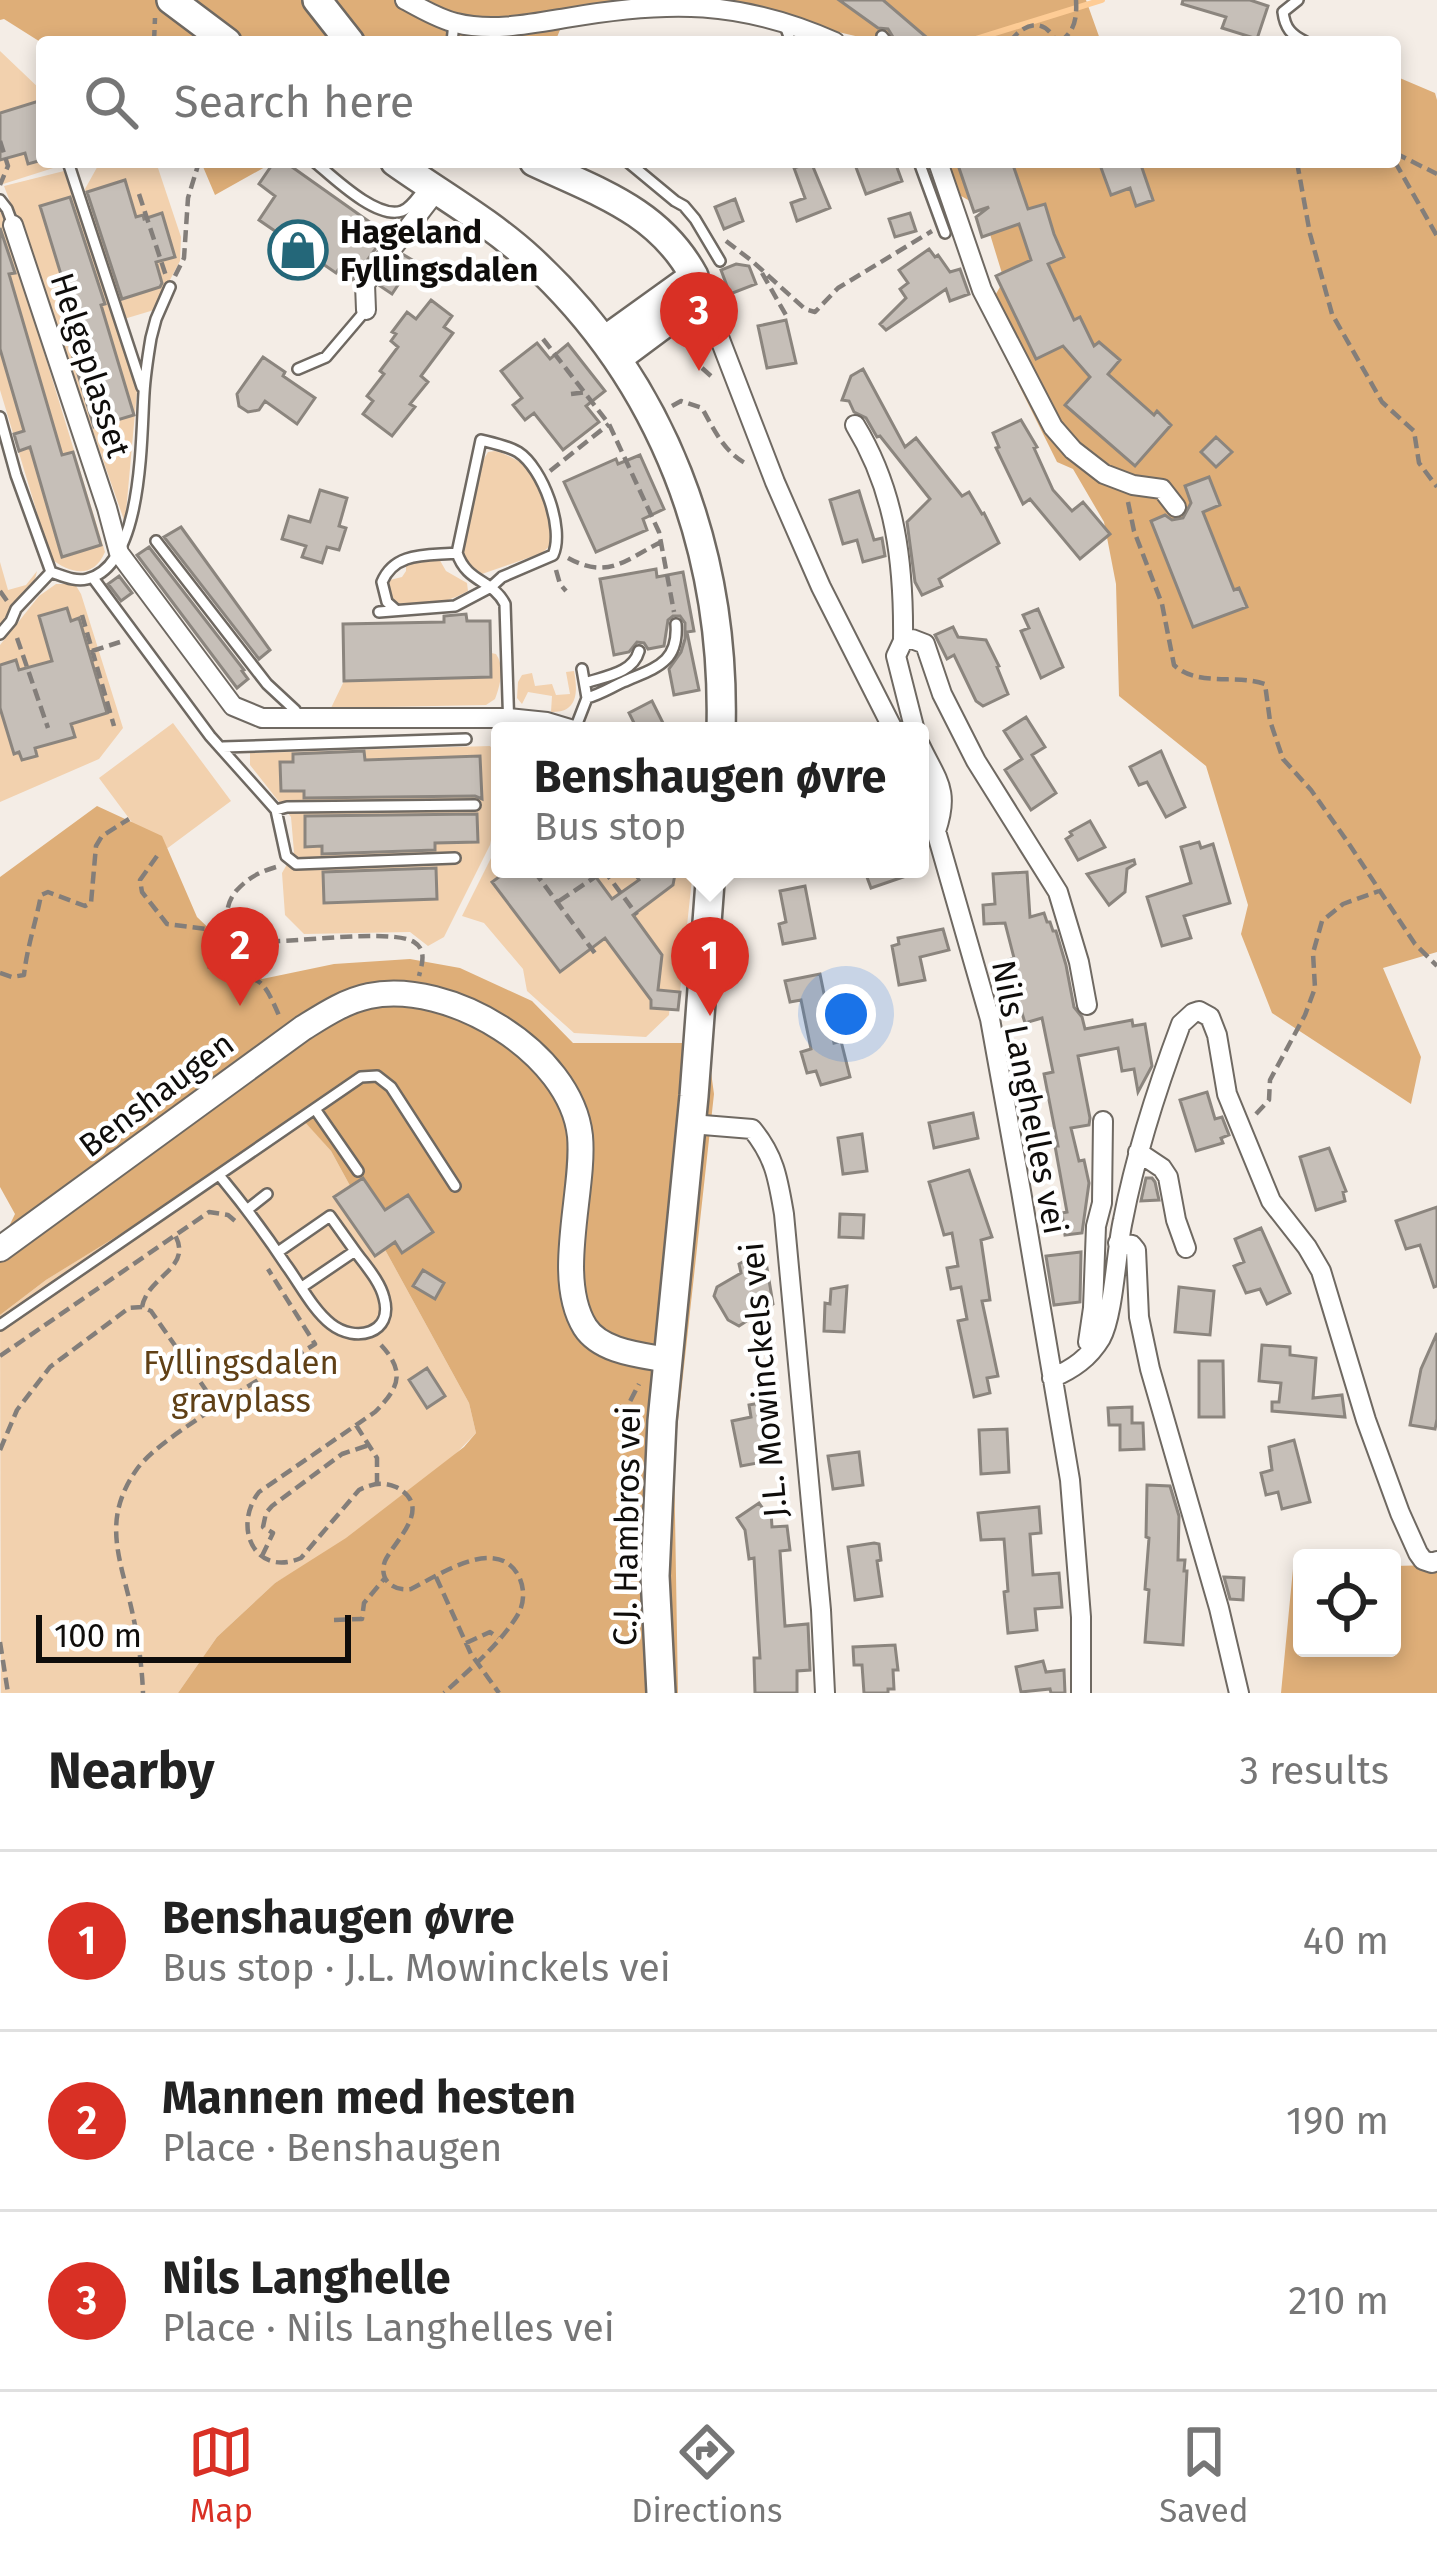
<!DOCTYPE html>
<meta charset="utf-8">
<style>
:root{--surface:#fff;--page:#f6f6f6;--text:#222;--muted:#767676;--line:#e0e0e0;--accent:#d93025}
body{margin:0;font-family:"Fira Sans",sans-serif;background:var(--page);color:var(--text)}
.controls{position:absolute;right:36px;bottom:36px;display:grid;overflow:hidden;border-radius:12px;box-shadow:0 6px 18px #0003}
.controls button{width:108px;height:108px;display:grid;place-items:center;padding:0;border:0;border-bottom:3px solid var(--line);background:var(--surface);color:var(--text);font:60px sans-serif}
.scale{position:absolute;left:36px;bottom:30px;width:315px;box-sizing:border-box;padding-left:12px;border:6px solid #0f0d0b;border-top:0;font-size:33px;line-height:42px;white-space:nowrap;color:#0f0d0b;-webkit-text-stroke:9px #fff;paint-order:stroke}
.you{position:absolute;left:846px;top:1014px;width:42px;height:42px;margin:-30px;border:9px solid #fff;border-radius:50%;background:#1a73e8;box-shadow:0 0 0 18px #1a73e833}
.badge{display:grid;place-items:center;width:78px;height:78px;border-radius:50%;background:var(--accent);color:#fff;font-size:39px;font-weight:700}
.pin{position:absolute;translate:-50% -99px;filter:drop-shadow(0 3px 6px #0008)}
.pin::after{content:'';position:absolute;top:63px;width:42px;height:36px;background:inherit;clip-path:polygon(0 0,100% 0,50% 100%)}
.popup{position:absolute;left:491px;top:722px;width:438px;height:156px;box-sizing:border-box;display:grid;place-content:center;border-radius:12px;background:var(--surface);filter:drop-shadow(0 3px 9px #0005);font-size:39px;white-space:nowrap;color:var(--muted)}
.popup b{font-size:45px;color:var(--text)}
.popup::after{content:'';position:absolute;left:50%;top:100%;margin-left:-24px;border:24px solid transparent;border-top-color:var(--surface)}
.list{margin:0;padding:0;list-style:none}
h2{display:flex;justify-content:space-between;align-items:center;height:156px;margin:0;padding:0 48px;font-size:51px}
h2 small{font-size:39px;font-weight:400;color:var(--muted)}
.list li{display:grid;grid-template-columns:78px 1fr auto;gap:36px;align-items:center;box-sizing:border-box;height:180px;padding:0 48px;border-top:3px solid var(--line)}
.list b{display:block;font-size:45px;white-space:nowrap}
.list p{margin:0;font-size:39px;white-space:nowrap;color:var(--muted)}
.list em{font-size:39px;font-style:normal;color:var(--muted)}
.icon{flex:none;width:66px;height:66px;fill:none;stroke:currentColor;stroke-width:2;stroke-linecap:round;stroke-linejoin:round}
.map{position:relative;flex:none;width:1437px;height:1693px;overflow:hidden}
.search{position:absolute;background:var(--surface);box-shadow:0 6px 18px #0003;left:36px;right:36px;top:36px;height:132px;display:flex;align-items:center;gap:30px;box-sizing:border-box;padding:0 42px;border-radius:12px;color:var(--muted);font-size:45px}
.sheet{height:696px;background:var(--surface)}
nav{display:flex;justify-content:space-around;align-items:center;box-sizing:border-box;height:168px;border-top:3px solid var(--line);background:var(--surface);font-size:33px;color:var(--muted)}
nav a{display:grid;justify-items:center;gap:6px}
nav .on{color:var(--accent)}
.map>svg:first-child{display:block}
.green{fill:#f2d1ae}
.forest{fill:#deae78}
.lines{fill:none;stroke-linecap:round;stroke-linejoin:round}
.stream{stroke:#fecc95;stroke-width:6}
.building{fill:#c6bfb8;stroke:#8b857e;stroke-width:3}
.service-casing{stroke:#6f6962;stroke-width:14}
.minor-casing{stroke:#6f6962;stroke-width:22}
.tertiary-casing{stroke:#6f6962;stroke-width:28}
.secondary-casing{stroke:#6f6962;stroke-width:32}
.path{stroke:#837e7a;stroke-width:4.5;stroke-dasharray:12 6;stroke-linecap:butt}
.service{stroke:#fff;stroke-width:9}
.minor{stroke:#fff;stroke-width:18}
.tertiary{stroke:#fff;stroke-width:24}
.secondary{stroke:#fff;stroke-width:27}
.labels{text-anchor:middle;stroke-width:9;stroke-linejoin:round;paint-order:stroke}
.poi-label{font-size:33px;font-weight:bold;fill:#0f0d0b;stroke:#fff;text-anchor:start}
.street-label{font-size:33px;fill:#0f0d0b;stroke:#fff}
.park-label{font-size:33px;fill:#604016;stroke:#fff}
</style>
<div class="map">
<svg width="1437" height="1693" viewBox="0 0 1437 1693">
<rect width="100%" height="100%" fill="#f4ede6"/>
<path class="green" d="M0,51L42,91V162H72L0,185Z
M100,162H156L181,237L180,261L154,310L124,319L85,189Z
M64,171L137,391L125,523L43,288L4,186Z
M0,208L105,552C93,580 70,573 51,559L0,390Z
M495,451C506,454 521,461 529,470C541,484 551,525 552,544L542,553L482,574L467,562L462,550L478,469L488,452Z
M438,557L446,571L467,583L468,591C445,604 385,623 386,581L402,577L406,571V562Z
M0,562L8,590L26,585L37,571L34,583L0,625Z
M56,584H75L81,594L123,728L99,759L0,802V645L39,596Z
M491,653L496,654C505,667 500,686 495,699L486,705L331,708L344,681L491,677Z
M574,671C578,692 578,713 551,712L552,696L528,692L522,704L517,698L518,682L522,675L532,673L535,686L552,684L556,695L570,694L566,672Z
M173,723L231,801L157,856L99,778Z
M490,746L500,760V795L490,845L444,937L428,946L410,932L304,934L285,915L282,873L294,852L291,817L250,765V753Z
M500,840V869H693L680,992L671,991L669,1015L646,1037L574,1033L527,991L523,969L484,923L462,916Z
M304,1120L331,1151L469,1403L476,1433L403,1508L275,1583L217,1637L178,1693H1L0,1315L46,1280Z"/>
<path class="forest" d="M0,0H1086L1101,42H881L739,9L562,25L555,42L42,43L4,19L0,20Z
M1395,76L1435,93L1437,100V952L1383,968L1421,1057L1411,1104L1272,1013L1241,934L1248,905L1206,766L1119,696L1116,584L1104,522L1073,469L1057,462L989,325L985,313L1004,280L982,208L949,189L936,162H1395Z
M201,162H274L215,195Z
M97,806L162,836L197,917L262,979L334,964L410,959L460,968L532,1001L573,1043H707L714,1094L674,1457L678,1693H178L217,1637L275,1583L346,1538L464,1447L476,1433L469,1403L331,1151L304,1121L46,1280L0,1315V1245L15,1214L0,1187V877Z
M1437,1565V1693H1281L1293,1569L1302,1568V1648H1392V1566Z"/>
<g class="lines">
<path class="stream" d="M966,42L1102,0"/>
</g>
<path class="building" d="M839,0H883L932,42H896L888,29L878,28Z
M1183,0H1250L1268,6L1257,39L1222,28L1226,17L1182,4Z
M42,100V160L28,164L25,153L0,160V113Z
M274,162H285L371,223L368,226L384,237L353,280L338,270L336,273L259,220L275,196L259,184Z
M811,162L830,208L797,221L791,203L805,198L794,168Z
M854,162H895L902,181L866,194Z
M957,162H1012L1028,209L1045,204L1054,234L1064,257L1048,264L1074,320L1080,317L1094,346L1099,342L1120,360L1108,374L1154,415L1157,411L1171,425L1135,466L1065,405L1090,377L1063,346L1036,359L996,276L1031,260L1019,224L982,237L976,217L989,207L974,212Z
M1109,162H1140L1153,200L1136,206L1130,188L1111,195L1100,165Z
M125,180L136,217L143,215L144,219L162,213L175,257L156,262L162,283L160,287L122,299L87,192Z
M70,197L105,304L101,305L134,415L94,427L62,321L74,317L40,206Z
M735,199L743,221L724,229L715,207Z
M910,213L916,231L895,237L889,219Z
M0,228L15,273L9,274L62,455L73,452L101,545L62,557L30,447L19,451L14,434L24,431L0,349Z
M929,249L935,257L938,255L950,272L960,269L969,294L950,301L946,289L886,330L880,324L906,298L900,289L908,283L899,270Z
M404,255L414,261L392,294L380,286Z
M736,264L749,266L756,284L730,294L721,270Z
M431,300L452,316L444,327L453,333L421,376L428,382L410,404L415,407L392,436L363,414L373,401L367,396L384,374L380,371L398,347L391,341L396,334L392,332L407,312L416,319Z
M786,320L796,363L767,368L758,326Z
M537,343L550,359L568,344L605,391L586,406L599,422L563,450L534,413L525,420L513,405L522,398L501,371Z
M263,357L285,372L283,376L315,398L297,424L265,401L259,410L248,412L239,406L237,394Z
M863,369L905,447L916,438L962,496L969,492L982,514L984,513L999,543L939,579L942,586L922,595L915,582L907,522L930,499L880,436L877,437L866,418L854,412L849,401L842,400L851,376Z
M1021,420L1037,447L1034,448L1053,490L1072,511L1083,502L1110,534L1080,559L1030,499L1023,504L996,448L999,447L993,433Z
M1216,437L1232,452L1216,467L1201,452Z
M640,455L664,509L643,519L647,530L596,552L564,482L616,459L618,464Z
M1209,477L1220,505L1203,512L1234,590L1239,588L1247,607L1193,627L1151,521L1165,515L1172,520L1183,518L1191,503L1185,486Z
M320,490L347,498L339,526L346,528L339,550L327,547L322,563L302,557L306,546L282,539L289,516L310,522Z
M859,491L874,540L882,538L885,556L863,562L857,540L843,544L830,500Z
M181,527L270,650L259,659L164,537Z
M149,547L244,670L242,671L248,679L237,688L137,555Z
M656,569L657,577L683,572L694,631L687,632L699,690L674,695L669,669L681,652L685,639V623L680,616H673L668,620L664,646L648,649L644,643L637,642L629,652L614,655L600,579Z
M119,576L132,593L121,601L108,584Z
M67,608L71,621L79,618L107,713L71,724L75,737L35,748L37,756L22,760L19,752L14,754L0,708V665L16,660L19,670L52,661L39,616Z
M1038,609L1063,667L1041,678L1021,631L1029,628L1023,615Z
M466,614L467,621H490L491,677L344,681L343,624L444,622V616Z
M953,627L958,637L986,640L999,666L997,667L1008,694L983,706L976,701L954,655L947,659L935,635Z
M652,701L667,731H638L629,713Z
M1026,717L1045,747L1032,755L1056,793L1031,810L1005,770L1022,759L1004,731Z
M364,751L365,760L480,756L482,799L475,796L304,798V791H281L280,762H293V754Z
M1161,751L1185,807L1166,817L1147,782L1139,785L1130,767Z
M477,814L478,842L435,843V850L322,854V846L305,847V816Z
M1090,821L1105,847L1078,860L1066,839L1072,835L1070,832Z
M1199,842L1201,848L1213,844L1230,903L1184,916L1191,938L1162,946L1147,897L1191,883L1181,847Z
M1134,860L1135,864L1127,869L1125,892L1109,905L1087,874Z
M436,868L437,899L324,903L323,872Z
M510,869H590L612,899L639,880L631,869H676L673,885L633,915L662,955L658,990L680,992L678,1010L651,1008V1000L605,938L560,972L492,882Z
M864,869H918V872L871,888Z
M1027,872L1030,917L1044,913L1047,922H1050L1053,931H1056L1066,965L1074,1007L1082,1017L1085,1029L1132,1020L1133,1026L1145,1024L1152,1066L1138,1092L1134,1069L1122,1071L1118,1048L1078,1056L1090,1118L1089,1125L1071,1128L1079,1161L1084,1160L1089,1183L1082,1233L1065,1235L1062,1213L1067,1212L1055,1146H1058L1044,1074L1053,1072L1042,1018L1025,1023L1006,961L1014,958L1005,923L984,924L983,905L995,904L993,874Z
M805,886L815,938L783,944L779,924L786,922L780,891Z
M943,929L949,950L920,957L925,980L899,985L892,946L899,944L898,938Z
M820,974L834,1043L841,1041L850,1077L821,1085L816,1071L807,1073L801,1052L811,1049L801,1000L790,1002L785,981Z
M1207,1092L1215,1119L1222,1117L1229,1135L1221,1138L1223,1143L1196,1151L1180,1100Z
M973,1113L978,1138L934,1148L929,1123Z
M862,1134L867,1171L843,1174L838,1138Z
M1329,1148L1346,1191L1343,1192L1345,1201L1316,1210L1300,1157Z
M969,1170L992,1237L981,1240L990,1300L982,1301L998,1376L987,1378L990,1393L974,1397L958,1321L967,1319L961,1287L951,1289L947,1268L958,1266L952,1233L944,1235L929,1182Z
M363,1178L385,1210L408,1195L433,1232L402,1253L395,1242L375,1256L334,1197Z
M1146,1178H1152L1155,1182L1159,1200L1141,1201Z
M1437,1207V1286L1434,1287L1420,1245L1406,1249L1396,1221Z
M840,1214L864,1215L863,1238L839,1237Z
M1261,1228L1290,1293L1267,1304L1260,1289L1246,1293L1234,1266L1244,1262L1235,1239Z
M764,1250L773,1304L739,1326L728,1320L714,1296L717,1287L741,1273L739,1264Z
M1081,1252L1080,1302L1054,1305L1046,1256Z
M423,1270L444,1283L435,1299L413,1286Z
M847,1286L844,1332L824,1331L825,1303L830,1304L831,1289Z
M1179,1287L1214,1291L1210,1335L1175,1332Z
M1437,1333V1419L1435,1429L1410,1425L1421,1369Z
M1262,1345L1290,1347V1355L1316,1358L1313,1398L1342,1395L1345,1417L1272,1411V1402H1279L1281,1383L1259,1381Z
M1199,1361H1223L1224,1417H1199Z
M427,1368L445,1396L427,1408L409,1380Z
M771,1401L774,1417L766,1418L774,1460L741,1466L732,1421L751,1417L749,1405Z
M1132,1407V1423H1143L1144,1449L1120,1450V1425H1109L1108,1408Z
M1007,1429L1009,1472L981,1474L979,1430Z
M1294,1440L1310,1502L1282,1509L1278,1492L1266,1495L1261,1473L1272,1470L1269,1447Z
M859,1452L863,1485L833,1489L828,1456Z
M1147,1485L1170,1486L1179,1516L1178,1560H1185L1184,1571H1187L1183,1645L1145,1642L1149,1590L1145,1589L1149,1538L1146,1537Z
M759,1503L766,1513L771,1512L772,1527L787,1526L790,1550L780,1551L785,1626L808,1624L810,1670L797,1671V1693H755L754,1658H760L754,1558L749,1559L745,1530L737,1518Z
M1039,1507L1041,1533L1030,1534L1033,1575L1059,1573L1062,1607L1035,1609L1037,1630L1008,1633L1004,1592L1008,1591L1004,1539L981,1540L978,1513Z
M874,1543L879,1544L881,1560L877,1561L882,1596L855,1600L848,1547Z
M1224,1577L1244,1578L1243,1600L1230,1599Z
M895,1645L898,1670H893L894,1689H888V1693H864L862,1665H854L853,1647Z
M1043,1661L1046,1672L1064,1670L1065,1693H1051L1050,1689L1021,1692L1016,1667Z"/>
<g class="lines">
<defs>
<path id="service" d="M1298,0L1283,12C1285,28 1291,35 1306,42
M784,23L791,42
M882,36L887,42
M452,42L454,23
M68,162L142,387
M315,162C333,177 377,220 402,211C411,208 418,196 424,189
M628,162L675,201L684,206L695,219L720,261
M919,162L945,233
M0,200L7,209L13,225
M298,369L326,357L366,310
M0,417L16,475L51,572C63,576 75,582 87,579C143,566 141,439 144,393C145,375 148,356 151,338L156,319L170,287
M156,541L267,684L295,710L301,719
M93,578L210,736L276,810L286,856L296,864L455,858
M396,610L387,602L382,582C395,551 428,556 457,553
M379,612L455,606L491,587L502,577L553,555C565,529 543,468 518,452C508,446 493,443 481,440L457,553C467,583 492,579 505,604L509,731
M0,634L11,621L16,609L51,572
M585,683C606,676 633,673 639,651
M587,698C601,694 610,688 623,682C654,668 679,664 676,624
M575,729L587,698L582,669
M223,747L466,739
M276,810L287,807L475,805
M315,1109L358,1171
M219,1175C243,1204 265,1233 286,1265C300,1284 313,1310 331,1324C355,1343 394,1334 384,1298C380,1281 365,1265 355,1251L302,1287
M248,1209L267,1194
M278,1252L330,1216L355,1251
M0,1325L361,1077L377,1076L391,1087L455,1186"/>
<path id="minor" d="M405,0C421,8 438,19 456,23C491,32 531,24 566,18C668,0 741,0 835,42
M938,162L982,290L1053,427L1073,450L1104,474L1133,485L1162,489L1176,507
M13,225L107,508L119,553L233,706L262,718H508L547,722L577,731
M699,285L775,482L821,587L894,731
M366,310L365,284L437,190
M855,425C896,492 904,565 903,641
M915,731L896,656L903,641L912,639L925,644L942,694L976,761L1058,892L1079,962L1087,1005
M920,745C937,781 950,790 936,831
M920,784L936,831L990,1019L1021,1191L1070,1480L1081,1617V1693
M691,1124L752,1129C775,1157 778,1179 784,1214L821,1610L825,1693
M1138,1152L1162,1168L1168,1177L1176,1220L1186,1248
M1118,1243L1132,1245L1136,1250L1139,1317L1150,1369L1219,1608L1239,1693
M1093,1347L1088,1342L1093,1308L1096,1226L1102,1203L1103,1121
M1052,1378C1073,1369 1089,1358 1101,1338C1114,1314 1116,1250 1123,1220C1136,1152 1157,1088 1181,1024L1193,1013L1199,1011L1210,1017L1217,1035L1227,1094L1271,1201L1307,1247L1321,1271L1366,1420L1400,1513L1418,1553L1423,1560L1432,1563L1437,1561"/>
<path id="tertiary" d="M0,1249L303,1028C324,1015 345,1001 369,996C448,979 571,1052 580,1136C585,1191 554,1277 585,1327C601,1352 641,1355 668,1360"/>
<path id="secondary" d="M171,0L227,42
M317,0L350,42
M395,162C440,194 490,222 530,259C664,382 726,551 721,731
M534,162C598,192 659,211 694,276L605,340
M617,359L703,295
M661,1693L655,1576L662,1421L694,1096L711,869"/>
</defs>
<use href="#service" class="service-casing"/>
<use href="#minor" class="minor-casing"/>
<use href="#tertiary" class="tertiary-casing"/>
<use href="#secondary" class="secondary-casing"/>
<path class="path" d="M154,42L155,18
M1010,42C1024,22 1045,17 1056,42
M1060,42C1075,31 1077,18 1076,0
M0,141L8,166L0,185
M1395,153L1437,174
M1297,162L1310,234L1332,314L1382,402L1414,431L1419,463L1437,487
M1395,162L1437,236
M139,194L166,276
M726,241L752,261L805,309L815,312L838,288L932,231
M762,273L787,317
M175,276L184,258L188,198L199,162
M543,339L609,424L659,532L674,612
M702,368L712,377
M571,394L586,392
M672,406L681,401L702,408C714,430 726,455 749,465
M550,471L609,424
M1128,502L1134,531L1162,604L1174,665C1197,687 1236,674 1265,684L1270,721L1283,759L1311,790L1347,841L1415,944L1437,966
M568,558C608,580 625,560 661,542
M556,570L560,584L566,591
M0,591L7,601
M82,615L114,726
M17,638L48,728
M92,651L120,642
M157,856L140,880L142,892L167,924L214,930L222,937
M276,867C259,872 248,878 236,891C216,916 234,939 263,941C294,943 391,928 414,942C427,950 422,964 419,976
M603,869L637,915
M534,871L597,956
M559,901L604,871
M230,928C216,943 207,947 210,969C255,991 255,957 280,1018
M0,973L12,977L24,975C27,947 36,922 41,895L48,892L85,906L91,903L96,846L102,836L129,819
M1256,1114L1269,1100L1270,1080L1305,1015L1315,988L1313,953L1322,921L1343,904L1379,891
M142,1307C148,1275 193,1269 175,1235
M381,1345C406,1372 399,1388 375,1412L259,1492C232,1527 255,1578 301,1558L359,1490C371,1484 383,1481 396,1487C435,1507 394,1541 385,1561C378,1580 394,1592 411,1589C439,1575 500,1533 520,1579C525,1591 524,1605 517,1616C499,1645 469,1670 444,1693
M0,1356L209,1212L228,1215L235,1221
M217,1406L315,1344L268,1269
M622,1417L639,1384
M356,1425L377,1458V1483
M0,1450L17,1410L50,1367L129,1308L142,1307L151,1311L217,1406C194,1422 153,1447 137,1469C101,1520 120,1557 132,1611C138,1638 142,1665 143,1693
M262,1556L273,1533L263,1527L266,1513L272,1506L342,1454L369,1445
M436,1577L471,1654L499,1693
M334,1620L362,1619L364,1603L385,1578
M0,1642L8,1693
M466,1643L490,1632L498,1638"/>
<use href="#service" class="service"/>
<use href="#minor" class="minor"/>
<use href="#tertiary" class="tertiary"/>
<use href="#secondary" class="secondary"/>
</g>
<defs>
<symbol id="shop-ring" viewBox="-11 -11 22 22"><circle r="9.5" fill="#fff" stroke="#246779" stroke-width="1.5"/><path d="M-5-2.5h2.3a2.7 3.5 0 0 1 5.4 0H5L5.5 6h-11ZM-1.5-2.5h3a1.5 2.3 0 0 0-3 0Z" fill="#246779"/></symbol>
</defs>
<g fill-rule="evenodd">
<use href="#shop-ring" x="265" y="217" width="66" height="66"/>
</g>
<g class="labels">
<g class="poi-label">
<text x="340" y="243">Hageland<tspan x="340" dy="38">Fyllingsdalen</tspan></text>
</g>
<g class="street-label">
<text transform="translate(91 365) rotate(72)" y="12">Helgeplasset</text>
<text transform="translate(156 1094) rotate(-37)" y="12">Benshaugen</text>
<text transform="translate(1030 1097) rotate(79)" y="12">Nils Langhelles vei</text>
<text transform="translate(763 1380) rotate(-95)" y="12">J.L. Mowinckels vei</text>
<text transform="translate(626 1526) rotate(-89)" y="12">C.J. Hambros vei</text>
</g>
<g class="park-label">
<text x="241" y="1374">Fyllingsdalen<tspan x="241" dy="38">gravplass</tspan></text>
</g>
</g>
</svg>
<div class="controls">
<button><svg class="icon" aria-label="locate" viewBox="0 0 24 24"><circle cx="12" cy="12" r="6"/><path d="M12 2v4M12 18v4M2 12h4M18 12h4"/></svg></button>
</div>
<div class="scale">100 m</div>
<div class="you"></div>
<div class="pin badge" style="left:710px;top:1016px">1</div>
<div class="popup"><b>Benshaugen øvre</b>Bus stop</div>
<div class="pin badge" style="left:240px;top:1006px">2</div>
<div class="pin badge" style="left:699px;top:371px">3</div>
<div class="search"><svg class="icon" aria-label="search" viewBox="0 0 24 24"><circle cx="10" cy="10" r="6"/><path d="M15 15l6 6"/></svg>Search here</div>
</div>
<section class="sheet">
<h2>Nearby<small>3 results</small></h2>
<ul class="list">
<li><span class="badge">1</span><div><b>Benshaugen øvre</b><p>Bus stop · J.L. Mowinckels vei</p></div><em>40 m</em></li>
<li><span class="badge">2</span><div><b>Mannen med hesten</b><p>Place · Benshaugen</p></div><em>190 m</em></li>
<li><span class="badge">3</span><div><b>Nils Langhelle</b><p>Place · Nils Langhelles vei</p></div><em>210 m</em></li>
</ul>
</section>
<nav>
<a class="on"><svg class="icon" aria-label="map" viewBox="0 0 24 24"><path d="M3 6l6-2 6 2 6-2v14l-6 2-6-2-6 2zM9 4v14M15 6v14"/></svg>Map</a>
<a><svg class="icon" aria-label="directions" viewBox="0 0 24 24"><path d="M12 3l9 9-9 9-9-9zM9 14v-3h6M13 9l2 2-2 2"/></svg>Directions</a>
<a><svg class="icon" aria-label="saved" viewBox="0 0 24 24"><path d="M7 4h10v16l-5-4-5 4z"/></svg>Saved</a>
</nav>
